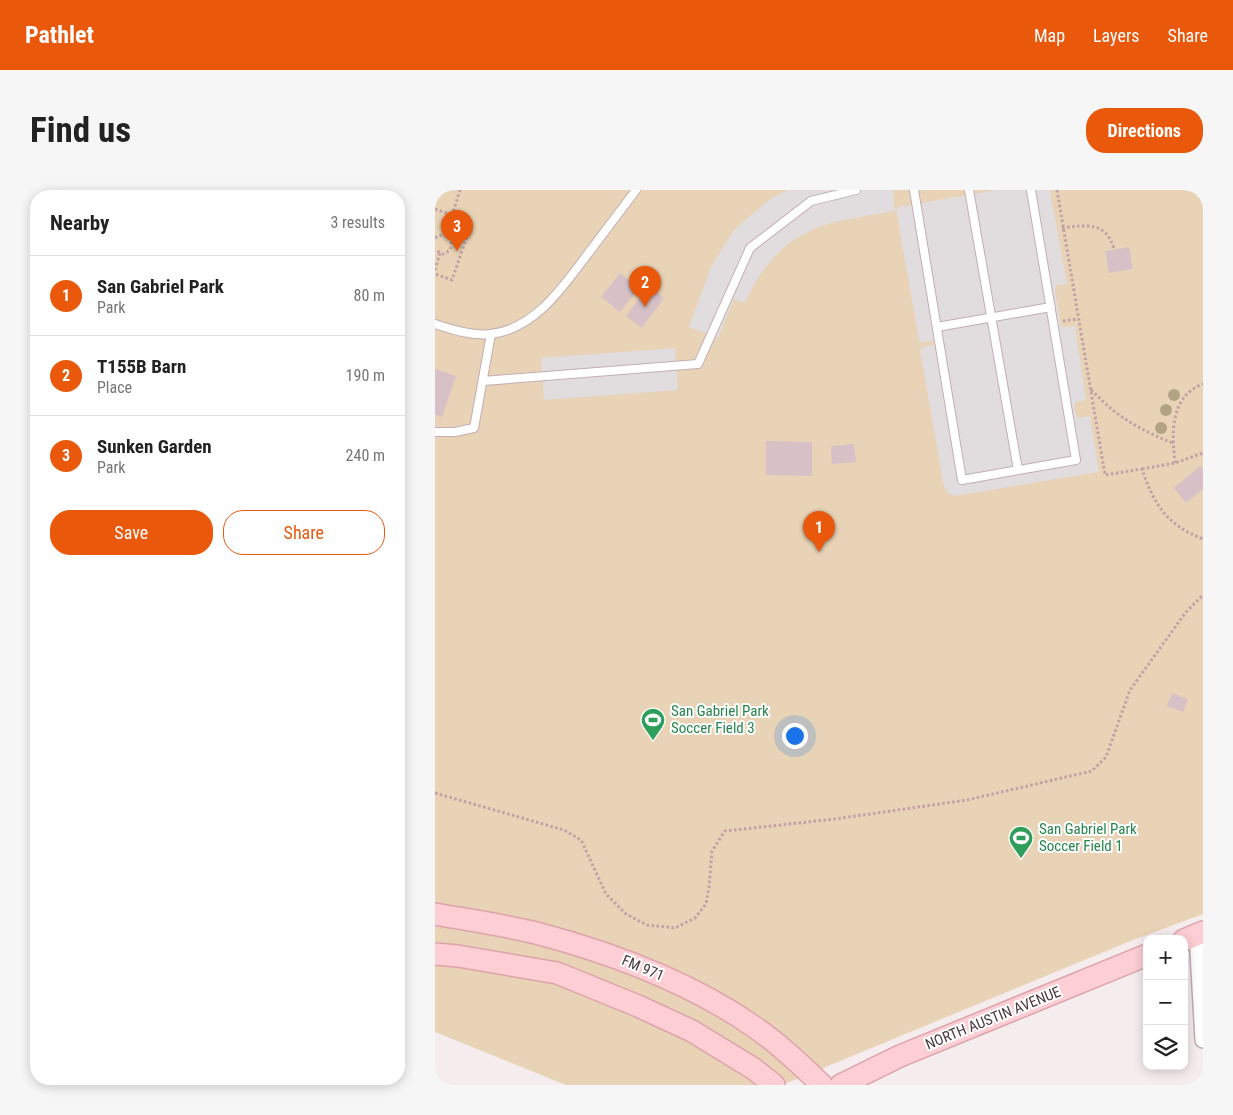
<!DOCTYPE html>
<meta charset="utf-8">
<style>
:root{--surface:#fff;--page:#f6f6f6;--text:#222;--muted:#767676;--line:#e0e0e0;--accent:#ea580c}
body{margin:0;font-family:"Roboto Condensed",sans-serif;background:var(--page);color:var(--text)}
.controls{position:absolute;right:15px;bottom:15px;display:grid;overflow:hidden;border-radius:10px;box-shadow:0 2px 12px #0003}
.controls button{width:45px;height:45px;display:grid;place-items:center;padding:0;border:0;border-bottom:1px solid var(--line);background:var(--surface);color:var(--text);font:25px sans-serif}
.you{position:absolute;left:359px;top:545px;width:18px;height:18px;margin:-12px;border:4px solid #fff;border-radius:50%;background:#1a73e8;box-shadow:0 0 0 8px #1a73e833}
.badge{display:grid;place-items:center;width:32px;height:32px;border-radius:50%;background:var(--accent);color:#fff;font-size:16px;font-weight:700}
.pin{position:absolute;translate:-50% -41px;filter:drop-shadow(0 1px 2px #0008)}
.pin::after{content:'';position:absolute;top:26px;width:18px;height:15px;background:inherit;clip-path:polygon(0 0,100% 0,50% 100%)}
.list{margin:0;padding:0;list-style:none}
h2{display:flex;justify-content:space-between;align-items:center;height:65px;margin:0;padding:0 20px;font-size:21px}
h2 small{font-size:16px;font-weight:400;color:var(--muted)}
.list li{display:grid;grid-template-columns:32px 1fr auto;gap:15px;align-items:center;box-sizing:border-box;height:80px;padding:0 20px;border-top:1px solid var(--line)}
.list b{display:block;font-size:19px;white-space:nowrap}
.list p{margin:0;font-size:16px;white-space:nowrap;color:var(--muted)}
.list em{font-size:16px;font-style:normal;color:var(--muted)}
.actions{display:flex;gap:10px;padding:15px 20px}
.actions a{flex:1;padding:11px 0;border:1px solid var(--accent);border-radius:20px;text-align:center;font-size:18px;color:var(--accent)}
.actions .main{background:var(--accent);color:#fff}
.icon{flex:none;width:28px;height:28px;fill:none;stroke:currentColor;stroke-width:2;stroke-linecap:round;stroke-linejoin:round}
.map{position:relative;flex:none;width:768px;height:895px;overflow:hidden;border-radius:20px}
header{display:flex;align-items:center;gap:30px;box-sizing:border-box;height:70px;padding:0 25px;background:var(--accent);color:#fff}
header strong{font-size:24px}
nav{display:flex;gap:28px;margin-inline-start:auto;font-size:18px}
.intro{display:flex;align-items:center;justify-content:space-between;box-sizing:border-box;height:120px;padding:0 30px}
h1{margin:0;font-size:35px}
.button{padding:12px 22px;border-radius:20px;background:var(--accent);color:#fff;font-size:18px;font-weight:700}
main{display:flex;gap:30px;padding:0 30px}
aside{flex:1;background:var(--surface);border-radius:20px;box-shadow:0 2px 12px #0003}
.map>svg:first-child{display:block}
.green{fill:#e8d3b6}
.parking{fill:#e1dcdd}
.building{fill:#d7c1c7}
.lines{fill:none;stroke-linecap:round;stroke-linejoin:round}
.service-casing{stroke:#c1aeb2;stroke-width:10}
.minor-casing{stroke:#c1aeb2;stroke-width:18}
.secondary-casing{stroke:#dda3ab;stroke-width:24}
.path{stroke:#c2a0a7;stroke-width:3;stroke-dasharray:2.5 2.5;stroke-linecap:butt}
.service{stroke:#fff;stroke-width:8}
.minor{stroke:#fff;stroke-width:15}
.secondary{stroke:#fdced3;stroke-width:21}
.tree{fill:#b2a383}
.labels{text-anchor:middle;stroke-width:4;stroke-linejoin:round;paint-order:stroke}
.leisure-label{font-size:15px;fill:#27864d;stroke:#fff;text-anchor:start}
.street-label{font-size:15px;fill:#4a393e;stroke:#fff}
</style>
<header>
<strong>Pathlet</strong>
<nav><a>Map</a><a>Layers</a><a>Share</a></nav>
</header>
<div class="intro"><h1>Find us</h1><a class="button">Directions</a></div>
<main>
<aside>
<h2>Nearby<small>3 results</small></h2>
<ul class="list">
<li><span class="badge">1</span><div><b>San Gabriel Park</b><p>Park</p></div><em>80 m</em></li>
<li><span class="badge">2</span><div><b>T155B Barn</b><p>Place</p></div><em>190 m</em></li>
<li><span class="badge">3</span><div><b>Sunken Garden</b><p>Park</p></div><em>240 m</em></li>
</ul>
<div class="actions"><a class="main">Save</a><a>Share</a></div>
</aside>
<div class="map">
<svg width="768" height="895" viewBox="0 0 768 895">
<rect width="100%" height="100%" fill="#f5eced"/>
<path class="green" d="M0,0H768V724L698,750L347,895H131L0,842Z"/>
<path class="parking" d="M353,0H458L460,21L398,32L379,39L360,49L346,60L333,74L323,88L309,113L299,109L283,148L254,137L276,77L299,40L310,30L338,7Z
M561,0H615L632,94L622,95L620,101L626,136L629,137L640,136L651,210L641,212L639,219L643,228L655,226L664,282L520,306L513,303L509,297L485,160L487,157L499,155L498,151L485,152L484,150L461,20L463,17Z
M240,158L243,200L109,210L106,168Z"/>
<path class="building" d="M694,57L698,79L674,83L670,61Z
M185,83L204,98L185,122L166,107Z
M213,96L229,108L207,138L191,126Z
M0,179L21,186L7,227L0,225Z
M331,251L377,252V286L331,285Z
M419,254L421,272L397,274L396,256Z
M765,276L768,279V299L751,313L739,298Z
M737,503L753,509L748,522L732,516Z"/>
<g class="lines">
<defs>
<path id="service" d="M479,0L527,290L641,270L596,0
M534,0L583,280
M0,134C18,140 37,146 56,144C101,139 130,94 155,61C171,40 186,20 201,0
M502,137L616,117
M48,191L263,174L315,58L376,11L421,0
M0,242H20L39,238L56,144"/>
<path id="minor" d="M762,744L768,850"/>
<path id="secondary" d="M0,724C34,730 68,735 101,743C177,763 253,791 318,836C343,853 365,874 387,895
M749,750L768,742
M0,764L23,766L122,783L203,816L257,841L319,879L339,895
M406,895L465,866L712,765"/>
</defs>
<use href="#service" class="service-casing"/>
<use href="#minor" class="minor-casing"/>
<use href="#secondary" class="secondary-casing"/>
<path class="path" d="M622,0L670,285L707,279C719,315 732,335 768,349
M0,19L37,32L17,90L0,84
M627,38C651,35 671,31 679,59
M11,45L25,0
M0,48C11,40 21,50 14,61L8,64L0,60
M0,80L5,63
M628,131L643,129
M656,200C664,207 671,215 679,221C697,235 717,245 738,253
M740,273C737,244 734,207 768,194
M707,279L740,273L768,263
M0,603L129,640L146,650L171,704L191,724L212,735L240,738L260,728L271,714L274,697L277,661L290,641L400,629L532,610L657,581L671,567L695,500L751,422L768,405"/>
<use href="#service" class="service"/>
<use href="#minor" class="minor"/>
<use href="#secondary" class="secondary"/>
</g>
<g class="tree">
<circle cx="739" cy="205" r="6"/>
<circle cx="731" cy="220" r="6"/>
<circle cx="726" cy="238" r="6"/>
</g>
<defs>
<symbol id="stadium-pin" viewBox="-11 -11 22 30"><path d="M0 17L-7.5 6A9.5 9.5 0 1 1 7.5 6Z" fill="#2e9e5b" stroke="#fff"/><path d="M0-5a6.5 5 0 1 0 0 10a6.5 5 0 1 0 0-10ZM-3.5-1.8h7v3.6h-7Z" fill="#fff"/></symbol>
</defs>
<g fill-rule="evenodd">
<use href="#stadium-pin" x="204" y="516" width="28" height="38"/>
<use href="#stadium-pin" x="572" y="634" width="28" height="38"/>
</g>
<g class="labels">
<g class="leisure-label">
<text x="236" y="526">San Gabriel Park<tspan x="236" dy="17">Soccer Field 3</tspan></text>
<text x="604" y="644">San Gabriel Park<tspan x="604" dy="17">Soccer Field 1</tspan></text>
</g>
<g class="street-label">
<text transform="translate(208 778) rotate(23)" y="5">FM 971</text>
<text transform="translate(558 828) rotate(-22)" y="5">NORTH AUSTIN AVENUE</text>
</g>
</g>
</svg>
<div class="controls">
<button>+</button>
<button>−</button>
<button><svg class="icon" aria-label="layers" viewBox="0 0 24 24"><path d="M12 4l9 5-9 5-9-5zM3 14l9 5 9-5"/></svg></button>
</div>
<div class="you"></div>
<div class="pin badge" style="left:384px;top:362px">1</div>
<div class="pin badge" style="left:210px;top:117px">2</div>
<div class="pin badge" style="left:22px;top:61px">3</div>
</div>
</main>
